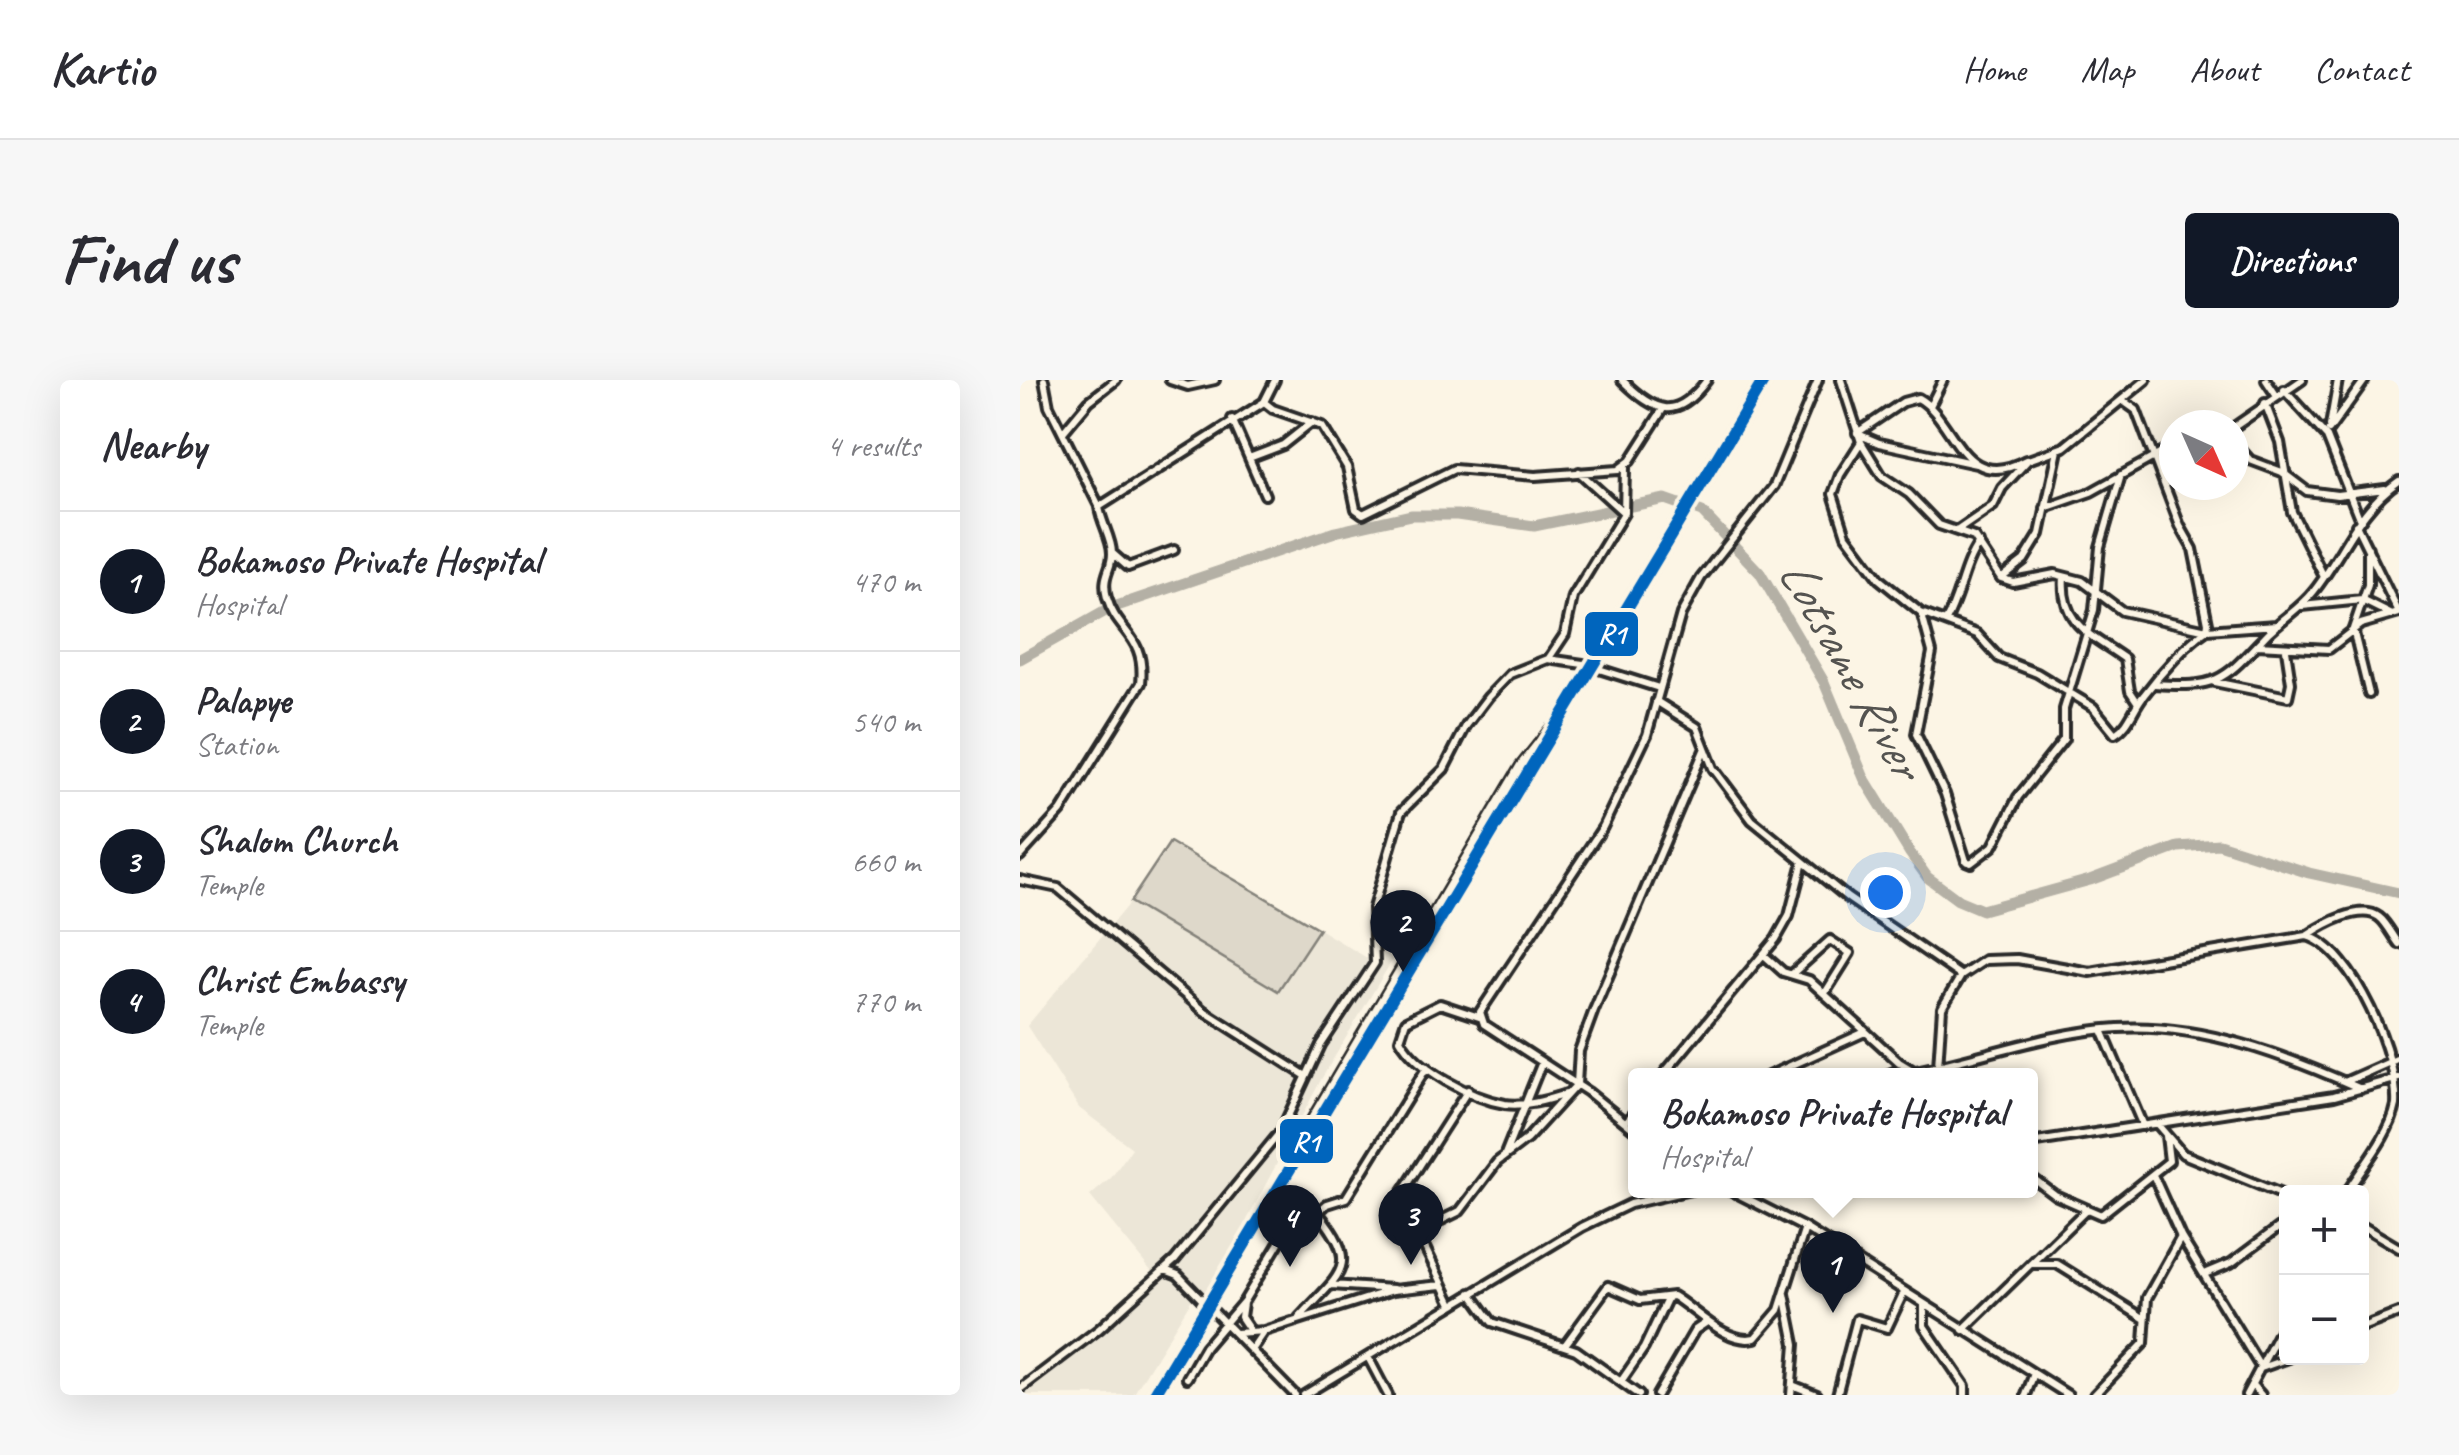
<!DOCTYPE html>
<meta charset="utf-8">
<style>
:root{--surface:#fff;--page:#f7f7f7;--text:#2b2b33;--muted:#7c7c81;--line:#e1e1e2;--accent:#111827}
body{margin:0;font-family:Caveat,sans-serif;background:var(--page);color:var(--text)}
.controls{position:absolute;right:30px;bottom:30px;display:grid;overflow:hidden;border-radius:10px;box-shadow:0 10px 40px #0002}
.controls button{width:90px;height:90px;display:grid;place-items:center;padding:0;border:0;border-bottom:2px solid var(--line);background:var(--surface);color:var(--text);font:50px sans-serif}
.compass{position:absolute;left:1139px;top:30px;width:90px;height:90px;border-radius:50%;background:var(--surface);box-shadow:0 10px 40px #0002;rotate:135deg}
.you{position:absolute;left:865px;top:512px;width:35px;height:35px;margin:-25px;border:8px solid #fff;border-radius:50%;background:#1a73e8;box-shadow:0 0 0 15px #1a73e833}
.badge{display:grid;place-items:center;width:65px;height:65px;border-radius:50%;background:var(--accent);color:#fff;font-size:32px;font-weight:700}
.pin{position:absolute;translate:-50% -82px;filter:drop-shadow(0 2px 5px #0008)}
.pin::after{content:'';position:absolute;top:52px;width:35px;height:30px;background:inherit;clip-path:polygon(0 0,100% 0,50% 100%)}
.popup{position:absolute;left:608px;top:688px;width:410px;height:130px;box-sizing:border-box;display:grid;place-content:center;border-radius:10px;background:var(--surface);filter:drop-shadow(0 2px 8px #0005);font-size:32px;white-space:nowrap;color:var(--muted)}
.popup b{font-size:38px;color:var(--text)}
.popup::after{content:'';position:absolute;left:50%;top:100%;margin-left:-20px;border:20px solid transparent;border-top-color:var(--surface)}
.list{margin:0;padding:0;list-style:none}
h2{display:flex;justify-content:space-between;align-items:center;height:130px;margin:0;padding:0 40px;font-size:42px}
h2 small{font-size:32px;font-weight:400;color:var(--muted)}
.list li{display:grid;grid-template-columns:65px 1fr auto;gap:30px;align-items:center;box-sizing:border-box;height:140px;padding:0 40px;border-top:2px solid var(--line)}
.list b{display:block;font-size:38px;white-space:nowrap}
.list p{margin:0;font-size:32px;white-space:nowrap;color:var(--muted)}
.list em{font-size:32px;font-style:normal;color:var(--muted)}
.map{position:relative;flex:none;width:1379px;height:1015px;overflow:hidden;border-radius:10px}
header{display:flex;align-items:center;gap:60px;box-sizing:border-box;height:140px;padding:0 50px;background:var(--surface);border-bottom:2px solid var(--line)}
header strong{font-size:48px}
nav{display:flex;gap:55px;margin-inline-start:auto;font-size:35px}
.intro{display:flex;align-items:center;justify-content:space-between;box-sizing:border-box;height:240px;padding:0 60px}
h1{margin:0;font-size:70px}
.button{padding:25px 45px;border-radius:10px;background:var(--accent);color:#fff;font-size:35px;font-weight:700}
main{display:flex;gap:60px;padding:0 60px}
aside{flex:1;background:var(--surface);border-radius:10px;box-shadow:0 10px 40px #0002}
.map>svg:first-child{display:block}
.built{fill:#ece6d7}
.green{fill:#ded8ca;stroke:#84827a;stroke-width:2.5}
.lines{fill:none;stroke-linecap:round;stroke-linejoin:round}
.river{stroke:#b4b0a5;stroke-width:11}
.minor-casing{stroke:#2b2b2b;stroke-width:14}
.minor{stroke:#fcf5e5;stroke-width:6}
.rail{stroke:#2b2b2b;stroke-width:2.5}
.rail-1-casing{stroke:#fcf5e5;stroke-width:20}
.rail-1{stroke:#0065bd;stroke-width:12}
.labels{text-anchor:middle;stroke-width:8;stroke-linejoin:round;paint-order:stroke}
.water-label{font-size:52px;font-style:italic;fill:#545350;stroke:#fcf5e5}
.line-badge{stroke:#fcf5e5;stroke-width:4}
.badge-label{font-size:28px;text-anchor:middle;font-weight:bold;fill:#fff}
</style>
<header>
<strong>Kartio</strong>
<nav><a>Home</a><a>Map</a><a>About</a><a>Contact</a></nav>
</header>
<div class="intro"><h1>Find us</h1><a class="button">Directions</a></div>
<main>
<aside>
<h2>Nearby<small>4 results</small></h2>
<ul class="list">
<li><span class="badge">1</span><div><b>Bokamoso Private Hospital</b><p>Hospital</p></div><em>470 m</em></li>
<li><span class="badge">2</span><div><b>Palapye</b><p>Station</p></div><em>540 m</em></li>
<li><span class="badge">3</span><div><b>Shalom Church</b><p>Temple</p></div><em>660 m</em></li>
<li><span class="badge">4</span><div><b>Christ Embassy</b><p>Temple</p></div><em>770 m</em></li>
</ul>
</aside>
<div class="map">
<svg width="1379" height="1015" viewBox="0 0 1379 1015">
<rect width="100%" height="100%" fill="#fcf5e5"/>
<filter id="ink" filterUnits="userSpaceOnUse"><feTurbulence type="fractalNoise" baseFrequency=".01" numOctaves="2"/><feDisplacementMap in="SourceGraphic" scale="20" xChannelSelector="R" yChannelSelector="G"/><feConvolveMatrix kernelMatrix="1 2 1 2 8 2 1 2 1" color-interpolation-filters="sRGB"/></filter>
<g filter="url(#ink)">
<path class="built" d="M110,522L257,612L299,549L347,578L367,565L377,572L302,698L228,838L188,927L175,914L113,1015H0V1009L79,949L136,897L70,816L91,798L112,768L59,728L7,646Z"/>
<path class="green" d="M150,462L299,549L258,611L110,522Z"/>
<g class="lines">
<path class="river" d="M0,279L91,228L315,152L391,135H437L514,146L645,119L682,132L740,193L804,302L844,398L890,473L907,497L938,520L962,530L1070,500L1158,467L1199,464L1289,493L1379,513"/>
<defs>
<path id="minor" d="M24,0L29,26L79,126
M150,0L168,6L195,0
M602,0C637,34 656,41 687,0
M821,0L841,62L862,96L889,114L919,145L954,157L981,198L993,202L1035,194L1062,201L1102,231L1187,250L1256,245
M1246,0L1256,15
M1264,10L1307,57L1339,138
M244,22L253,29L302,46L327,87L336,129L343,134L434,89L515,96L598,90L610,81L643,29
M1245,23L1260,62L1272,132L1304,197
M910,26L923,0
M212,39L245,115
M1310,46L1318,0
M1214,47L1282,0
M1309,50L1345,0
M44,51L69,21L96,0
M837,53L883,22L898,18C936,39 941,115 1006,80
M838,54L859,63L956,84
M841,62L820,95L813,114L826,155L859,199L901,233L957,254L979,278L1017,293L1073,327L1095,354C1110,345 1113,328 1124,315C1139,295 1167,263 1187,250L1188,243L1173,169L1160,146L1116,30L1102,20
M1214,62L1230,80L1262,92L1287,111L1317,115L1365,109
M229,78L263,65L292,42
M559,92L603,132
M1025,128L1071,112L1154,66
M1336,145L1379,233
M938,150L973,126L982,108L1008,80L1044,67L1126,0
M1348,168V205L1333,249L1349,314
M92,173L108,187L154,170
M982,197L1004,180L1020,154L1038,70
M1044,197C1040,245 1072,255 1105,279L1110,311L1118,323
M1282,226L1342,220L1370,234
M902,235L912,272L896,354L925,414L946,481L951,483L973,466L998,417L1044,359V329L1074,230L1080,167L1101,95
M926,241C940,216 943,185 959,163
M1237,265L1309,269L1341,244L1379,233
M529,278L545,254L553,217L604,133L605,88
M1194,302L1268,317L1271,303L1266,270
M1135,304C1202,309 1205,298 1248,253C1263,238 1281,228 1294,211C1324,173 1337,130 1379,101
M636,321L677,347L693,388L732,440L828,518L941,596
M0,476L41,431L121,303C126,255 97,253 87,218C81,195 92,191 92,173C92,159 81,142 79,127L244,22L255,0
M0,500L38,508L184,631L286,696
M1288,555C1303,545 1341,523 1359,537C1367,543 1373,556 1379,564
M744,575L763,592L789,600L879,682L902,696
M772,594L810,560L830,573L805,613
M459,637L420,624L386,641L380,659C397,690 451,718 485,724C505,727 527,720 546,714
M1082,650L1123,746
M918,687L922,628L941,596L965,580L997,579L1070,592L1287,556C1334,569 1379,679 1376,725C1370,755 1343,786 1327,812
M896,691C963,677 1030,652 1098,648C1182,643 1267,676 1341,709
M642,696L756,559L769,536L783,482
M748,696L845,652
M864,696L884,688
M1327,701L1379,678
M448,710L368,835V848L377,862L440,831L477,782L507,759L557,704L559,671L574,630L685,368
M606,742L616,730
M1137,744L1163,774L1266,816
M616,751L568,712L464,644L460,632L583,447L627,355L661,234L681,198L754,106L798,0
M1010,763L1314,716L1378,698
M485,774L522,682
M1010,796L1035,815L1081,835L1149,781L1146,756
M1134,797L1161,857L1241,988L1269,978
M710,810L785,848L1048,1015
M1342,846L1379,868
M399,855L432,924
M1013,884H1037L1125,939
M145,890L158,895L275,1015
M1187,893L1211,883L1266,842
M311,905L373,909
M451,913L472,942L556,970L619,1015
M765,914L775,964L771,1015
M223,923L221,937L229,949
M904,925V946L945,1006V1015
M279,938C319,894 342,887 299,834
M1342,947L1379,933
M943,950L1065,831
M216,953L244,951
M545,965L588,906L620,920L653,916C676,930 707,965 735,958L759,930L785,848
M231,970L244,951L373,910L421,905
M348,977L368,1015
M167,998L185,967L224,921L275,836L291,838L307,824L326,818L407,687
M602,1000L624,968L648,917
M772,1005L797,1015
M1233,1006L1241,1015
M0,1009L79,949L155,880L261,751L301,665L355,583L353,528L381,432L424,389L446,346L468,317L490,294L528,279L563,284L639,308
M284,1015L562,847L610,824L671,810
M637,1015L675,950L687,942
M817,1015L837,939L867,948L884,912
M1006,1015L1013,996
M1074,1015L1124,963L1127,918L1161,857
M1226,1015L1266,939"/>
</defs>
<use href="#minor" class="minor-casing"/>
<use href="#minor" class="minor"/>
<path class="rail" d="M281,747L496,383L527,344
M143,1015L178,957"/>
<defs>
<path id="rail-1" d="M134,1015L744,0"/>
</defs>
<use href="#rail-1" class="rail-1-casing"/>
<use href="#rail-1" class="rail-1"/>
</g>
</g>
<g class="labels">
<g class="water-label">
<text transform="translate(832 287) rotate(61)" y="18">Lotsane River</text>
</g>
</g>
<g class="line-badge">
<rect x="563" y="230" width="57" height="48" rx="10" fill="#0065bd"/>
<rect x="258" y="737" width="57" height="48" rx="10" fill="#0065bd"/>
</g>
<g class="badge-label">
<text x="592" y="263">R1</text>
<text x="286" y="771">R1</text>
</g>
</svg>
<div class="controls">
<button>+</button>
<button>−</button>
</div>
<svg class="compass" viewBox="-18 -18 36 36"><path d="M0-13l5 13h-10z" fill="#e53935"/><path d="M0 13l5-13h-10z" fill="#7c7c81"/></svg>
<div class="you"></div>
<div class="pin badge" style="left:813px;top:933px">1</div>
<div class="popup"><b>Bokamoso Private Hospital</b>Hospital</div>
<div class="pin badge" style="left:383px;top:592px">2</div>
<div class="pin badge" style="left:391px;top:885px">3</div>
<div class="pin badge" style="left:270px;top:887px">4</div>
</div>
</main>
